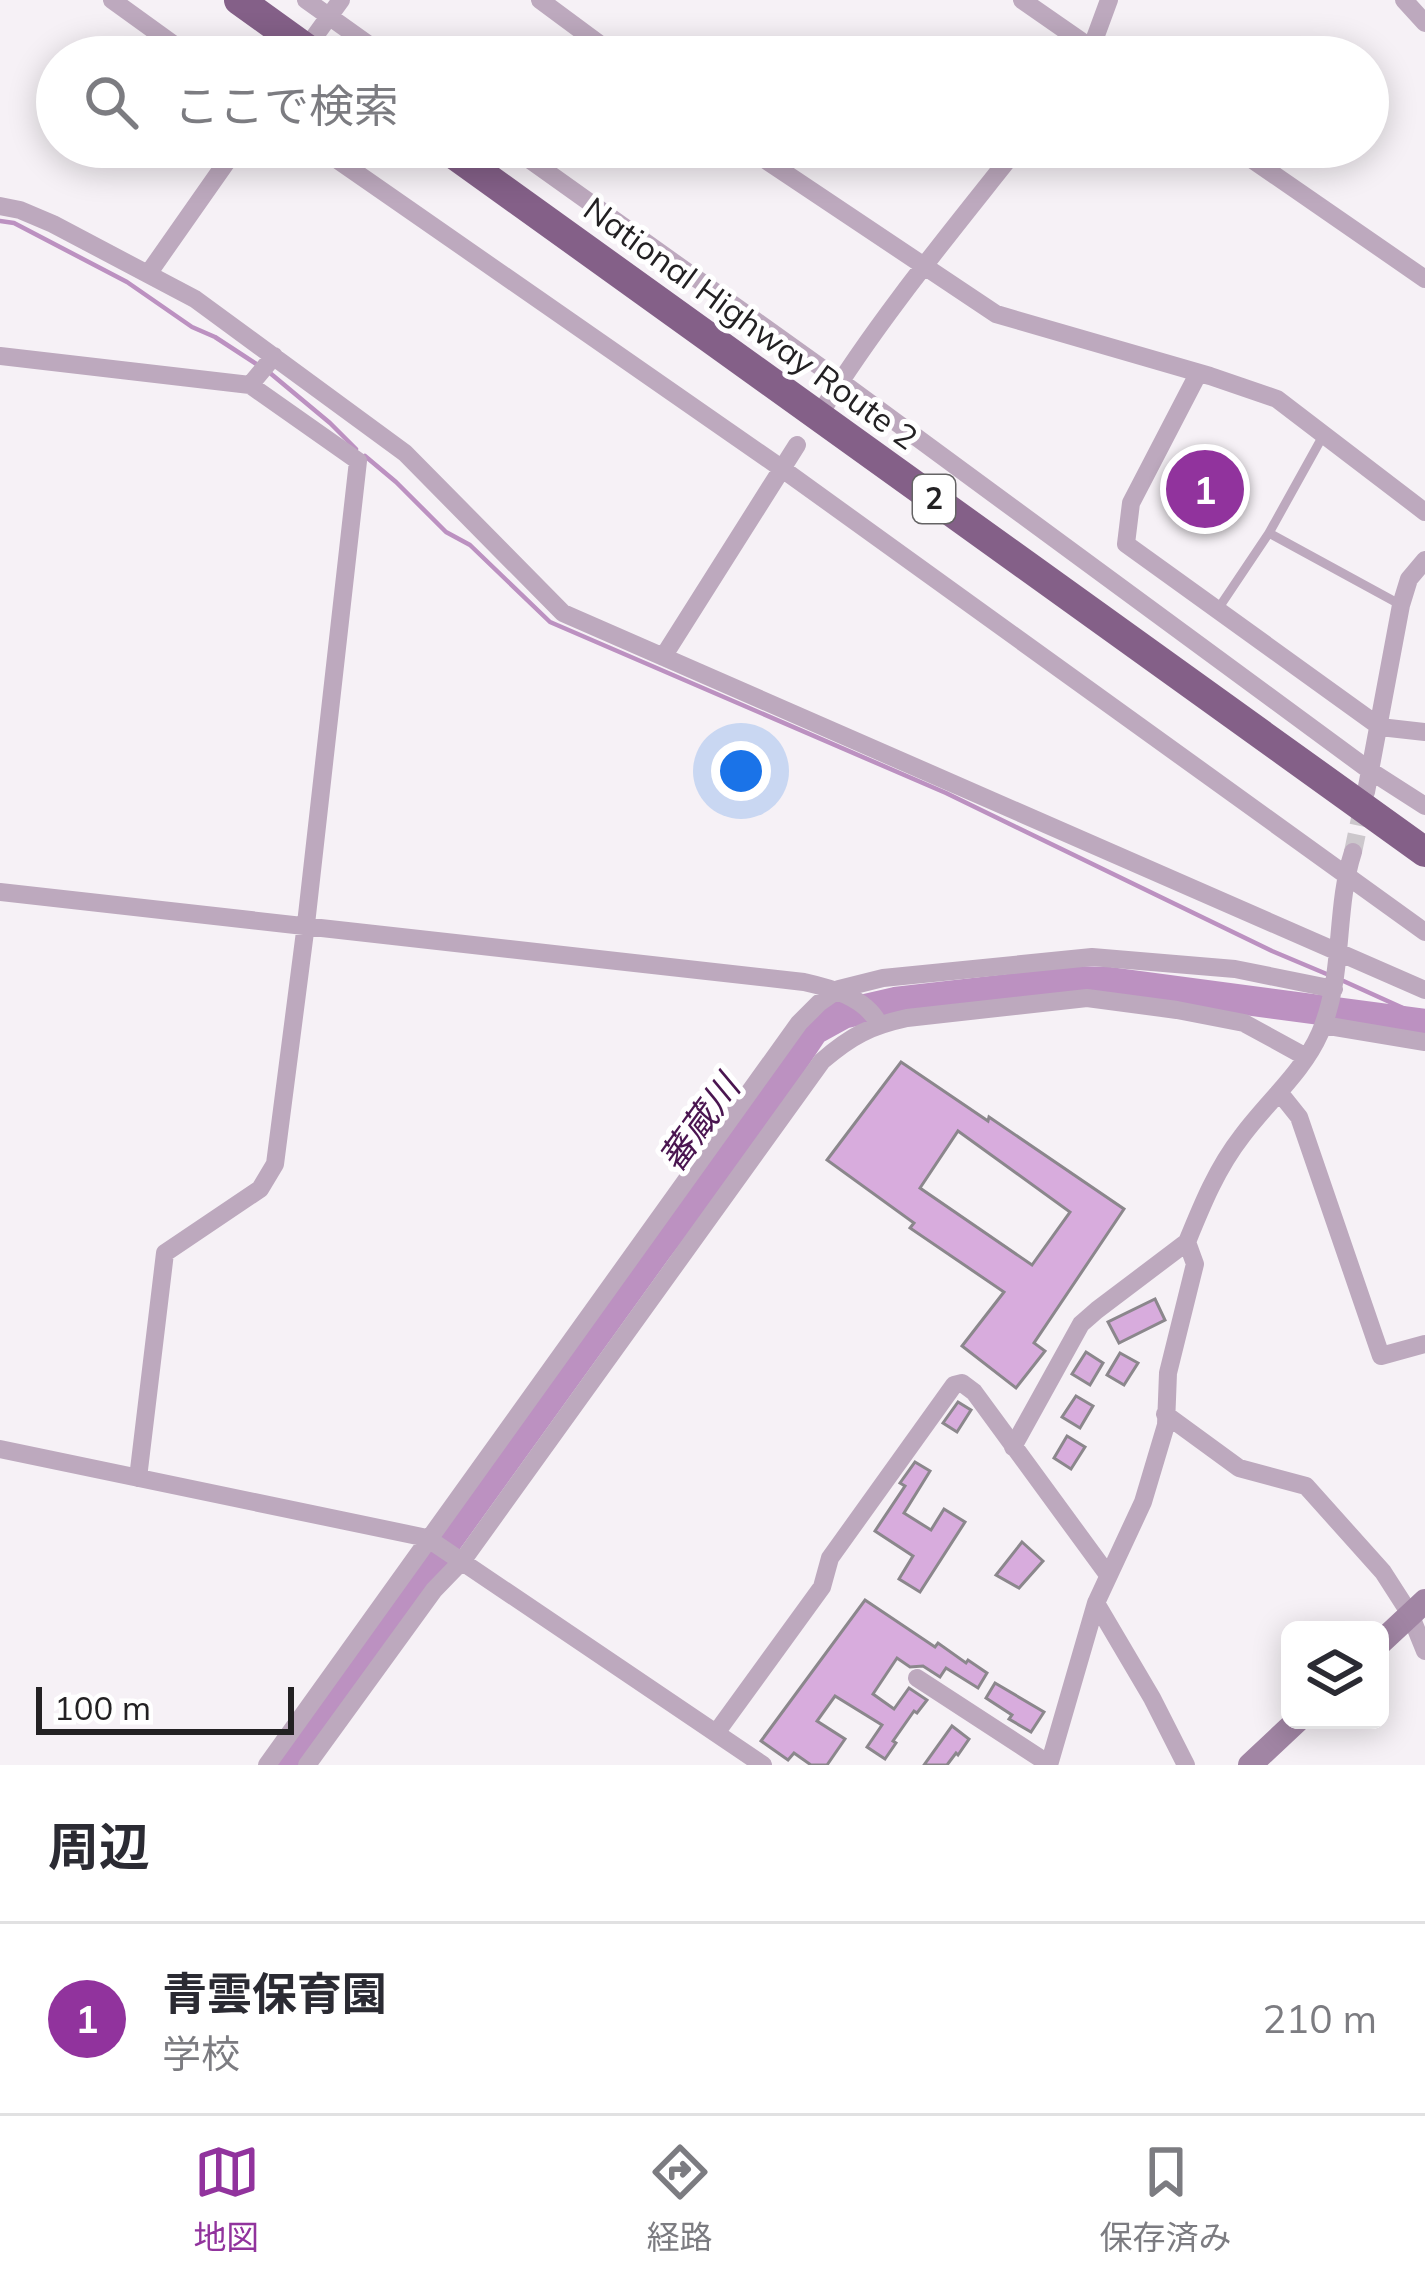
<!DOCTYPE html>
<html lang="ja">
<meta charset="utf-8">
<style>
:root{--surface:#fff;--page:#f2f2f3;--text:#2b2b33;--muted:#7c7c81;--line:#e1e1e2;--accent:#91339d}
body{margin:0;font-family:Mulish,"Noto Sans JP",sans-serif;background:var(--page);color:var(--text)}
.controls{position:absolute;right:36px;bottom:36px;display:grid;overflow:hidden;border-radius:18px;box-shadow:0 6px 30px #0003}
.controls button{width:108px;height:108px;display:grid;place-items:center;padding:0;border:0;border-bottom:3px solid var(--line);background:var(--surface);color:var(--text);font:60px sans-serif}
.scale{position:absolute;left:36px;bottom:30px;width:258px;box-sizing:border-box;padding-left:12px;border:6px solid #232123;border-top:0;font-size:33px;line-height:42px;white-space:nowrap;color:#232123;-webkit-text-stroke:9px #fff;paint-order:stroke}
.you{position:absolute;left:741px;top:771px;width:42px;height:42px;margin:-30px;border:9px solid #fff;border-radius:50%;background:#1a73e8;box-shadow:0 0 0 18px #1a73e833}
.badge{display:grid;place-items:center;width:78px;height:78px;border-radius:50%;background:var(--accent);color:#fff;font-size:39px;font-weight:700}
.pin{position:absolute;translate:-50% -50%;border:6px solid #fff;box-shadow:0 3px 12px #0006}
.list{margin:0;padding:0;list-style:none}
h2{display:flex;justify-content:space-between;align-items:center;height:156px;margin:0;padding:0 48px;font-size:51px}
h2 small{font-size:39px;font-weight:400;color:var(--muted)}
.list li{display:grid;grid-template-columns:78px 1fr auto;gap:36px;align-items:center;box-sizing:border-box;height:192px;padding:0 48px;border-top:3px solid var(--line)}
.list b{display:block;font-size:45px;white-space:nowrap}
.list p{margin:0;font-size:39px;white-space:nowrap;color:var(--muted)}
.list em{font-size:39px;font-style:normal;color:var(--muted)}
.icon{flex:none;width:66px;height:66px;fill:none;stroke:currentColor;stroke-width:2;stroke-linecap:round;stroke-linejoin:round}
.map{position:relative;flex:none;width:1425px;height:1765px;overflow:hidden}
.search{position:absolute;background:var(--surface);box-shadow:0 6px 30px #0003;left:36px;right:36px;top:36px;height:132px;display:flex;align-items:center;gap:30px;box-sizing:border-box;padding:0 42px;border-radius:66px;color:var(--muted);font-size:45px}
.sheet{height:348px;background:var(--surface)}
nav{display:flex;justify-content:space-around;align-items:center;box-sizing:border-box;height:168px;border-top:3px solid var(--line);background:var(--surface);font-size:33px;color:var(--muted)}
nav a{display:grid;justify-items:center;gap:6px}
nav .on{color:var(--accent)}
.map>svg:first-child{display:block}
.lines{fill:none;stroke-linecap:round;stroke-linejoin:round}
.stream{stroke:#bc91c1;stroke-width:4.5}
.river{stroke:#bc91c1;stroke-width:30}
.building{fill:#d8acdd;stroke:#8b878c;stroke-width:3;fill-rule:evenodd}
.minor-tunnel{stroke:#ccc7cc;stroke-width:18;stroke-dasharray:18 9;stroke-linecap:butt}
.service{stroke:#bda9be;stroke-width:9}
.minor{stroke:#bda9be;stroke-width:18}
.secondary{stroke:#a185a4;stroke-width:24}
.trunk{stroke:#846088;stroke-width:30}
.labels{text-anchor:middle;stroke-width:10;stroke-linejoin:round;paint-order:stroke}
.shield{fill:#fff;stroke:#656465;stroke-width:3}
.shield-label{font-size:30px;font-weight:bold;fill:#232123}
.street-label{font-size:33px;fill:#232123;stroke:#fff}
.water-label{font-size:36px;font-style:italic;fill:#4a1550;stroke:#fff}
</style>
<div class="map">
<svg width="1425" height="1765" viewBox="0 0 1425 1765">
<rect width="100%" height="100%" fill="#f6f1f6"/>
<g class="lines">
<path class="stream" d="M0,221L14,223L127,282L192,327L215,337L261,367
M270,373L330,423L356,449
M365,456L396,482L446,532L470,545L550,622L946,793L1272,951L1329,975
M1339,979L1425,1018"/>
<path class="river" d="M286,1765L656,1251L746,1132L814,1030L843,1014L895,1002L1076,981L1110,982L1425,1024"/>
</g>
<path class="building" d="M901,1062L988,1121L989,1117L1124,1209L1034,1343L1045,1351L1016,1388L962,1346L1004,1292L910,1228L914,1223L827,1160ZM958,1131L1070,1212L1032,1265L920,1188Z
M1155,1299L1165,1320L1119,1343L1108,1322Z
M1086,1352L1103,1363L1090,1385L1072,1374Z
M1120,1353L1138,1363L1124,1385L1107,1375Z
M1076,1396L1093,1406L1080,1428L1062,1417Z
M958,1402L971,1410L957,1432L943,1423Z
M1067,1436L1085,1447L1071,1469L1054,1458Z
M915,1462L930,1471L904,1513L931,1530L944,1509L965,1522L920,1592L899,1579L913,1556L875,1531L905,1486L900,1483Z
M1022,1542L1043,1561L1019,1588L996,1575Z
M865,1600L935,1647L938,1643L966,1663L968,1660L987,1673L978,1688L946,1668L940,1677L923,1666L910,1667L897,1658L873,1694L894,1709L909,1688L927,1700L917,1713L914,1711L893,1741L896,1743L885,1759L867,1747L882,1725L835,1696L817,1721L845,1739L827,1765H811L794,1753L788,1760L761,1741Z
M995,1683L1044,1712L1031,1732L1009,1719L1012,1715L986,1698Z
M952,1726L969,1739L958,1755L956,1753L947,1765H924Z"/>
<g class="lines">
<path class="minor-tunnel" d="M1353,852L1363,804"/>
<path class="service" d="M1269,533L1401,605
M1218,609L1269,533L1324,434"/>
<path class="minor" d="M112,0L191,57
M306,0L386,57
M540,0L617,57
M1022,0L1104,57
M1404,0L1425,23
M312,40L341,0
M1088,57L1109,0
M319,147L781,468L1425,932
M512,147L840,381L1369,770L1425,806
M746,147L996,314L1210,376L1277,399L1425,512
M1234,147L1425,279
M0,206L20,210L53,224L195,299L405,453L563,613L1425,990
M148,274L237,147
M0,356L250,385L274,356
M1198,374L1131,503L1126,544L1380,727L1425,732
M823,409C880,317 951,232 1018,147
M663,657L797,445
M1366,792L1401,605L1409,579L1425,560
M0,892L804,982C831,988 865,997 879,1024
M1323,1025L1425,1042
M1279,1092L1299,1117L1381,1356L1425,1344
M1165,1414L1239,1468L1306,1486L1383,1572L1410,1614L1425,1651
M1013,1447L1081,1324L1097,1310L1187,1242
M0,1449L427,1538L763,1765
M138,1478L165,1253L260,1189L275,1164L306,924L358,461L250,385
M1096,1603L1152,1698L1186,1765
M917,1678L1049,1764
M716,1733L822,1587L830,1558L954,1385L962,1383L974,1392L1108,1575
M267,1765L799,1023L819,1003L839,989L883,978L1092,957L1235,969L1334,989
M307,1765L434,1590L463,1560L822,1061C851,1036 870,1026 907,1018L1087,998L1177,1010L1244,1023L1306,1057
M1049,1765L1096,1603L1143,1502L1166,1425L1168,1373L1195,1264L1187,1242C1202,1205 1217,1168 1242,1136C1267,1102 1303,1072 1320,1033C1345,976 1334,911 1353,852"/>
<path class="secondary" d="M1380,1643L1425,1601
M1250,1765L1298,1720"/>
<path class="trunk" d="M239,0L318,57
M444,147L1425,852"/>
</g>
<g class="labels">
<rect class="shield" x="913" y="475" width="42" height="48" rx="9"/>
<g class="shield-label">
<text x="934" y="509">2</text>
</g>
<g class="street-label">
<text transform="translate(751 323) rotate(36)" y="12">National Highway Route 2</text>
</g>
<g class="water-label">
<text transform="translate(699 1123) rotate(-54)" y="13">蕃蔵川</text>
</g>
</g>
</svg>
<div class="controls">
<button><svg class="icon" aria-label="layers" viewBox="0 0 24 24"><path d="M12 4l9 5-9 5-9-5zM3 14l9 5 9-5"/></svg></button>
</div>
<div class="scale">100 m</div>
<div class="you"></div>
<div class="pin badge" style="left:1205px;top:489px">1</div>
<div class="search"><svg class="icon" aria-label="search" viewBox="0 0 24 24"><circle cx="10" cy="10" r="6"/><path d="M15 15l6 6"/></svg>ここで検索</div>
</div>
<section class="sheet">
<h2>周辺<small></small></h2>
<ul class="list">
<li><span class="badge">1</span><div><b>青雲保育園</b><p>学校</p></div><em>210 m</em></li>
</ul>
</section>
<nav>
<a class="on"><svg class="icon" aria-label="map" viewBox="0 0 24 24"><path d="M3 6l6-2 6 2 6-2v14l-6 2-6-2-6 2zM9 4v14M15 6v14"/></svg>地図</a>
<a><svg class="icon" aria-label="directions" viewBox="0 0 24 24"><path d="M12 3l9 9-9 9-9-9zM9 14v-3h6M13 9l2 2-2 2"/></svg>経路</a>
<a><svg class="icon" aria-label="saved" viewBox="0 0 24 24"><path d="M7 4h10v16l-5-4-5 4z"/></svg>保存済み</a>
</nav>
